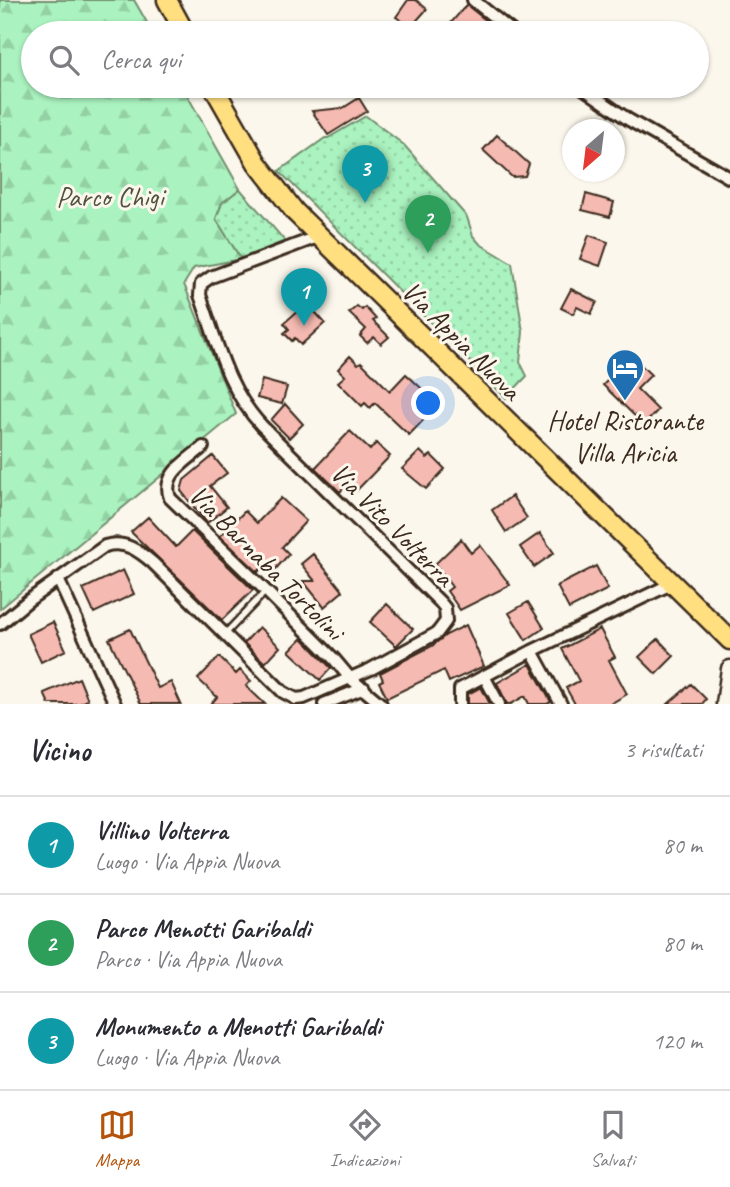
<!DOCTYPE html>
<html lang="it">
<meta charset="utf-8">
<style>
:root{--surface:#fff;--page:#f7f7f7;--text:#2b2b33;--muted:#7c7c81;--line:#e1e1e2;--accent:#b45309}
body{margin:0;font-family:Caveat,sans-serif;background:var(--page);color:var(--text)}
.compass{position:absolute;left:562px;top:119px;width:63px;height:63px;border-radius:50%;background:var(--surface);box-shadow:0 2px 5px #0004;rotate:208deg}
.you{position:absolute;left:429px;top:404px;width:24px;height:24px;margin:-18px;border:5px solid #fff;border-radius:50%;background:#1a73e8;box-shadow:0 0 0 10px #1a73e833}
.badge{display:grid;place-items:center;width:46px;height:46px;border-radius:50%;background:var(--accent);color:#fff;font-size:23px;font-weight:700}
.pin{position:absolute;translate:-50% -58px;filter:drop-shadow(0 2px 4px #0008)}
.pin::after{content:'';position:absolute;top:37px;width:24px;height:21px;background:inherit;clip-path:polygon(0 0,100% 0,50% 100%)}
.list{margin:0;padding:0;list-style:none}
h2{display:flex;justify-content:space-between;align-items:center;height:91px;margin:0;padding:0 28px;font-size:30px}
h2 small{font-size:23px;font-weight:400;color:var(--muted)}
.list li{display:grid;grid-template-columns:46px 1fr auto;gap:21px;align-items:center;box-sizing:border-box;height:98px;padding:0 28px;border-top:2px solid var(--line)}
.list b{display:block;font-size:26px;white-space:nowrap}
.list p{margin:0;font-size:23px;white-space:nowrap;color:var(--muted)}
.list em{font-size:23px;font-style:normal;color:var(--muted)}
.icon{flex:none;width:38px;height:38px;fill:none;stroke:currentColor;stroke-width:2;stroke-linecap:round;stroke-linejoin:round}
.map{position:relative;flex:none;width:730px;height:704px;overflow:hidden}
.search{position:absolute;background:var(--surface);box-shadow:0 2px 5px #0004;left:21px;right:21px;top:21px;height:77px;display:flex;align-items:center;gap:18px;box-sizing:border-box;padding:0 24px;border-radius:38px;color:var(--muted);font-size:26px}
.sheet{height:385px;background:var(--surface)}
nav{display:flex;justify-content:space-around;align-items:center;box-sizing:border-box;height:98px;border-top:2px solid var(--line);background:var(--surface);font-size:19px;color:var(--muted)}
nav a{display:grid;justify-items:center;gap:4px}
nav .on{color:var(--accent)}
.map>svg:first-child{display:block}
.forest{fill:url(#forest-firs);stroke:#728e6e;stroke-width:2}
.park{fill:url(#park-dots);stroke:#728e6e;stroke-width:2}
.building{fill:#f5bab2;stroke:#3b2a1e;stroke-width:2}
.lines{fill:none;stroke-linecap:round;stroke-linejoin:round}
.lane-casing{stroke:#3b2a1e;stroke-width:10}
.street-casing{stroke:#3b2a1e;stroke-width:16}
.secondary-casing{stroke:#3b2a1e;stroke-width:21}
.primary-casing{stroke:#3b2a1e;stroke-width:23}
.lane{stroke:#fbf7ec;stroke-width:5}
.street{stroke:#fbf7ec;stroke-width:10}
.secondary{stroke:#fbf7ec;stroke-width:16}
.primary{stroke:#ffdf80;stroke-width:18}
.labels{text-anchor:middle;stroke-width:6;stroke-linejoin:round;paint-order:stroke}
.park-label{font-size:28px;fill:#51523e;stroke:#fbf7ec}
.street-label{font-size:28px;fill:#3b2a1e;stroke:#fbf7ec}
.poi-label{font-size:28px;fill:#3b2a1e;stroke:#fbf7ec}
</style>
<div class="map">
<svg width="730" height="704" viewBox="0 0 730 704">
<defs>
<pattern id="forest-firs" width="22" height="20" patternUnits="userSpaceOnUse" patternTransform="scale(1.75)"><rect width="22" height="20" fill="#aaf2bf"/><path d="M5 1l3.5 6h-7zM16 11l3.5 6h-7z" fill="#93d0a4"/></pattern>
<pattern id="park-dots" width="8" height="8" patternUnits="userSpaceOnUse" patternTransform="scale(1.75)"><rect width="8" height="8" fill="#aaf2bf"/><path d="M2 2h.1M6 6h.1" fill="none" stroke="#93d0a4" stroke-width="1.8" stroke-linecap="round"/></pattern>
</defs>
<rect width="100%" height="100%" fill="#fbf7ec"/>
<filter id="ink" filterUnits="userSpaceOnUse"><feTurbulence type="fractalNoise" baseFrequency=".0143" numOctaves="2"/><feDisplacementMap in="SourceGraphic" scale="14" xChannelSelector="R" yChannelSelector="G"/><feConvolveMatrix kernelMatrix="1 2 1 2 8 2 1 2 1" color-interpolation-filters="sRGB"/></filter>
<g filter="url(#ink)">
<path class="forest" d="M0,0H134L153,33H33V86H182L240,189L222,203L216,219L241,259L194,268L184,284L236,414L0,609Z"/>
<path class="park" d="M366,116L404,145L467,217L473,236L480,244L512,263L523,332L520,362L527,376L506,398L279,171L325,138H328Z
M240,189L285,241L241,259L216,219L222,203Z"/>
<path class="building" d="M408,0H416L427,9L411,27L396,17Z
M467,4L468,6L502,33H461L450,24Z
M359,98L367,111L328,135L312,111L343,108Z
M497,135L529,164L525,176L512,177L483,150Z
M586,194L614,202L610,217L582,210Z
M589,235L608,242L600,266L580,259Z
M571,289L597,302L591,314L577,307L573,314L561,308Z
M307,303L325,323L301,345L295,338L292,341L284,333L289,329L284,323Z
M357,306L362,310L365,307L376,319L373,321L389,337L381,344L374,337L367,343L360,336L366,329L349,313Z
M350,356L358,364L361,362L390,391L406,374L432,398L426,404L433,410L409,435L375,403L370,408L365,403L362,406L338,382L345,376L338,369Z
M632,356L651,375L637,389L658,410L644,425L603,385Z
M262,380L287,387L282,404L257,398Z
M285,404L303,424L289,438L271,420Z
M350,431L370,450L376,443L390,456L356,491L348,483L340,492L315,468Z
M420,451L427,458L431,455L445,469L426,489L402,469Z
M213,456L227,473L210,486L227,507L207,523L181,491L184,480Z
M512,496L527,518L506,532L492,510Z
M281,498L306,521L282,547L289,554L274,571L266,563L258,572L220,536L245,511L257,523Z
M148,517L176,547L192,531L253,590L222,620L131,532Z
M540,533L554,553L534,567L520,547Z
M461,539L471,553L480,545L510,585L460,610L447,591L452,587L435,564Z
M313,554L343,591L324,607L303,581H315L301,564Z
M596,566L608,589L569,609L557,586Z
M123,570L134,594L94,613L83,589Z
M528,602L544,628L526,640L509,613Z
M387,604L413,629L396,646L370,622Z
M53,622L66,650L41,662L28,634Z
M466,625L484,666L449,682L444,670L387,698L379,682L383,680L380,673L432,646L446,635Z
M259,627L280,647L265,663L244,643Z
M130,629L158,688L171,682L181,704H141L109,639Z
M600,629L615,657L609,660L627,694L610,704H575L566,688L579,681L562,649Z
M302,638L331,668L320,680L289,651Z
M658,639L674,656L656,674L639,657Z
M219,657L236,674L240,670L251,681L246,686L265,704H211L217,697L198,679Z
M530,664L551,702L547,704H529L525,696L511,704H507L497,683Z
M79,678L88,700L79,704H49L44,693Z
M691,684L706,699L702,704H668Z
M481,687L490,704H468V694Z"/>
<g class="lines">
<defs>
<path id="lane" d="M225,634L266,591"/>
<path id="street" d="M473,0L514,33
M580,86L629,120L730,178
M203,447C187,461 161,474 170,498L266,591L334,659L350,678L381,704
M58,579L115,704
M0,624L29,600L105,546C125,540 139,551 153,563L283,692L296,699L304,698L371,669L437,633L446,621L445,608L440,602L262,426C227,389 217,342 200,295L201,284L211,277L320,236
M532,651L561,704
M484,676L499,704
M324,704L364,688
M460,704V689L532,651L671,584"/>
<path id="secondary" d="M725,704L730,669"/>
<path id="primary" d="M167,0L185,33
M213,86L257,163L295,212L730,640"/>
</defs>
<use href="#lane" class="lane-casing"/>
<use href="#street" class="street-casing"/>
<use href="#secondary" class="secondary-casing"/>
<use href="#primary" class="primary-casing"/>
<use href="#lane" class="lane"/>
<use href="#street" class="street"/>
<use href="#secondary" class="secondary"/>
<use href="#primary" class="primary"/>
</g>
</g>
<defs>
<symbol id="hotel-pin" viewBox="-11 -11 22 30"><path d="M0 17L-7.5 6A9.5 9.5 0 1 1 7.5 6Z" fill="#1f6fb2" stroke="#fbf7ec"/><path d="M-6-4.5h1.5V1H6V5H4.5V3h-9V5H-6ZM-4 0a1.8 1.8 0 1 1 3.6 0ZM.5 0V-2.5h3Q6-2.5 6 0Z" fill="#fff"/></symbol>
</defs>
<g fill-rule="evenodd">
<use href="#hotel-pin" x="603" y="346" width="44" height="60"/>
</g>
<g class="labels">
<g class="park-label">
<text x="110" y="206">Parco Chigi</text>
</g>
<g class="street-label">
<text transform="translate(462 340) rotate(45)" y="10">Via Appia Nuova</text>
<text transform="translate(393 524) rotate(45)" y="10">Via Vito Volterra</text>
<text transform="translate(267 562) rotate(45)" y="10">Via Barnaba Tortolini</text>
</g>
<g class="poi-label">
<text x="625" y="430">Hotel Ristorante<tspan x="625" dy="32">Villa Aricia</tspan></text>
</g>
</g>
</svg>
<svg class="compass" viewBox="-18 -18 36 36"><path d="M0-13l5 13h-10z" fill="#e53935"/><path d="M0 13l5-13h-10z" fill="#7c7c81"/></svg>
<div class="you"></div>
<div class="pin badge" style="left:304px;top:326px;background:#0f9aa8">1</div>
<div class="pin badge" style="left:428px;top:253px;background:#2e9e5b">2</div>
<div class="pin badge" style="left:365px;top:203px;background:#0f9aa8">3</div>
<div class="search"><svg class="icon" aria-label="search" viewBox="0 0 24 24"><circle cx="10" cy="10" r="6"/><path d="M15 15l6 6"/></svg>Cerca qui</div>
</div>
<section class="sheet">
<h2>Vicino<small>3 risultati</small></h2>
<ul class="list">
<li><span class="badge" style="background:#0f9aa8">1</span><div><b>Villino Volterra</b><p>Luogo · Via Appia Nuova</p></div><em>80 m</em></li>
<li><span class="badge" style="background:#2e9e5b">2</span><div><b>Parco Menotti Garibaldi</b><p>Parco · Via Appia Nuova</p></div><em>80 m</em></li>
<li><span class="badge" style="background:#0f9aa8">3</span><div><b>Monumento a Menotti Garibaldi</b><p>Luogo · Via Appia Nuova</p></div><em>120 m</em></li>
</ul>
</section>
<nav>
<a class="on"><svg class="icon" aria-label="map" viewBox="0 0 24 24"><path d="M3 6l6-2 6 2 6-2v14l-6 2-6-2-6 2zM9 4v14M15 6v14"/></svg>Mappa</a>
<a><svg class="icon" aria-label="directions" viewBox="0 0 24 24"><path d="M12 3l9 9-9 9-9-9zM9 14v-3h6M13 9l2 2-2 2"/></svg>Indicazioni</a>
<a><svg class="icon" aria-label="saved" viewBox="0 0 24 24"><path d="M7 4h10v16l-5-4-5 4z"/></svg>Salvati</a>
</nav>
